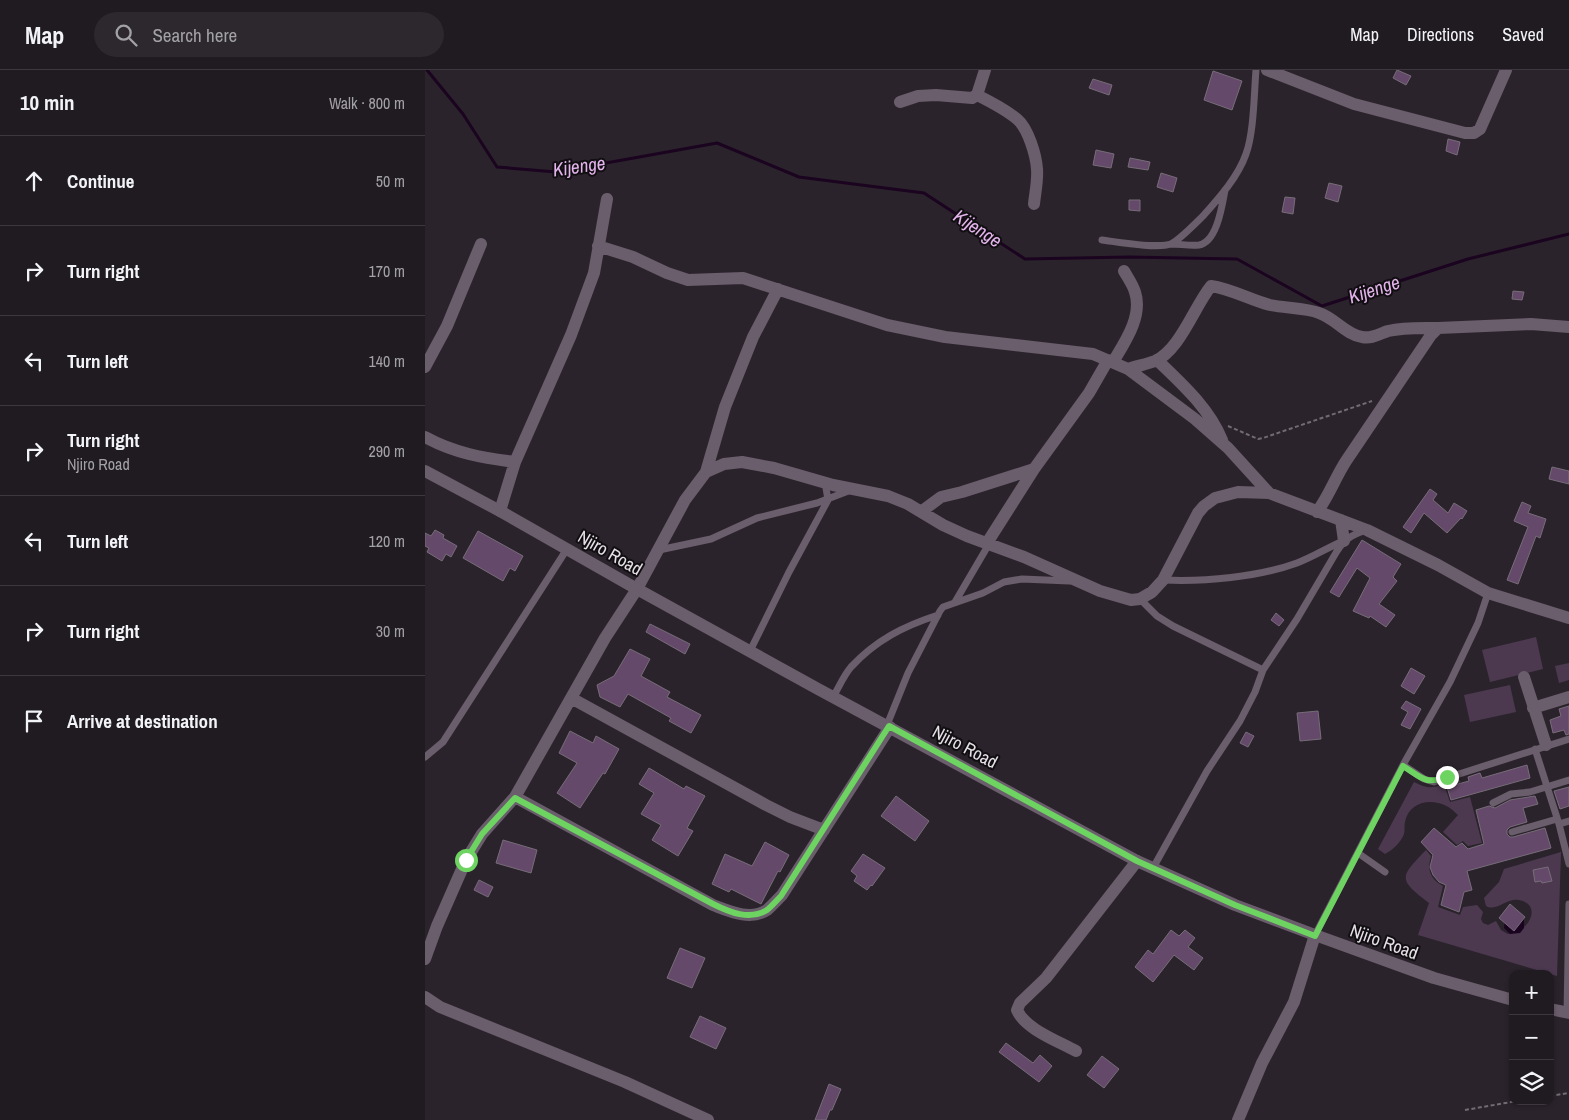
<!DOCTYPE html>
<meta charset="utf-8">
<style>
:root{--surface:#201a21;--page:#2d272e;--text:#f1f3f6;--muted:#a2a1a5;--line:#3d383f}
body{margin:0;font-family:"Archivo Narrow",sans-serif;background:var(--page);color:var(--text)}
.controls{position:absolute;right:15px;bottom:15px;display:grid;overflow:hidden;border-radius:10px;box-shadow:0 1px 4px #0004}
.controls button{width:45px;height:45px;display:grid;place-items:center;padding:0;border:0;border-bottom:1px solid var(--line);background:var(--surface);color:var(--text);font:25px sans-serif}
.stop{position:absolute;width:15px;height:15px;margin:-11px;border:4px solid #6dd361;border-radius:50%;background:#fff}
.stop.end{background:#6dd361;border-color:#fff;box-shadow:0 1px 5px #0008}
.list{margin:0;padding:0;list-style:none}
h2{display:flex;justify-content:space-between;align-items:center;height:65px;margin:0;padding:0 20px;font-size:21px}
h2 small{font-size:16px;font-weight:400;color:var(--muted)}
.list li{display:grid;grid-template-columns:32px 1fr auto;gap:15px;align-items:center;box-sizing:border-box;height:90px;padding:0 20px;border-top:1px solid var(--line)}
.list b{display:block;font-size:19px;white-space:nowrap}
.list p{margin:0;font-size:16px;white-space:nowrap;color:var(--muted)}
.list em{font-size:16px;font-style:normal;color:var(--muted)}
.icon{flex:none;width:28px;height:28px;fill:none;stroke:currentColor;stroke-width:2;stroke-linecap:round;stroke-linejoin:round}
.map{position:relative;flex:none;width:1144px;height:1050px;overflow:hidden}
header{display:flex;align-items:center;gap:30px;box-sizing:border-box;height:70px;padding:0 25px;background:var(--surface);border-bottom:1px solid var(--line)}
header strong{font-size:24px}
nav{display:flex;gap:28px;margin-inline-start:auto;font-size:18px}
.search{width:350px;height:45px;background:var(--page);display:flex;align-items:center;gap:12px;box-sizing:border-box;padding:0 18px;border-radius:28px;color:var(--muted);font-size:19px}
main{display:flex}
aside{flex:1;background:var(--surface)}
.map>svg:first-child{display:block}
.green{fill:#4c3950}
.water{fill:#1b041f}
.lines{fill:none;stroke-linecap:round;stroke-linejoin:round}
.stream{stroke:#1b041f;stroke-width:3}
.building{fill:#65496a;stroke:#766d78}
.path{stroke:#726b73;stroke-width:2;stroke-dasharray:4 2.5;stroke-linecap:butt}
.service{stroke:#6a5d6c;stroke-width:7}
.minor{stroke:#6a5d6c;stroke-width:12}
.tertiary{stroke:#6a5d6c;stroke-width:12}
.route{stroke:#6dd361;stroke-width:6}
.labels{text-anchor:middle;stroke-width:4;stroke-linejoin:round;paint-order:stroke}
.street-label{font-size:18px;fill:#e6e1e7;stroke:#110e12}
.water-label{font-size:19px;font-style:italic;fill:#e3b3eb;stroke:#110e12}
</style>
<header>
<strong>Map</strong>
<div class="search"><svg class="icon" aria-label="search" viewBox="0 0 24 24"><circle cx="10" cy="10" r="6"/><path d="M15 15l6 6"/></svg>Search here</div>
<nav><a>Map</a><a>Directions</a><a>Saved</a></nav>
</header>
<main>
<aside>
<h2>10 min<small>Walk · 800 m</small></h2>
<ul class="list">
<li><svg class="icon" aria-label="ahead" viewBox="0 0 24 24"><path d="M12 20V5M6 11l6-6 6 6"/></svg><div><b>Continue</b></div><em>50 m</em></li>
<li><svg class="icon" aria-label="right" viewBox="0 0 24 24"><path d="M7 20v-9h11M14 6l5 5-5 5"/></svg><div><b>Turn right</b></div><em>170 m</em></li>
<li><svg class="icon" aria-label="left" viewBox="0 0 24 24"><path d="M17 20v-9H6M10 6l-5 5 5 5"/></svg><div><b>Turn left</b></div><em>140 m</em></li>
<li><svg class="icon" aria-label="right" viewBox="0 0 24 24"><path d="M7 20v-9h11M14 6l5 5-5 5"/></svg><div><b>Turn right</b><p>Njiro Road</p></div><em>290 m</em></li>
<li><svg class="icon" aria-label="left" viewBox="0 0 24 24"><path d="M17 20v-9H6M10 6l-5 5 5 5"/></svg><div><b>Turn left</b></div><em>120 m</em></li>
<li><svg class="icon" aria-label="right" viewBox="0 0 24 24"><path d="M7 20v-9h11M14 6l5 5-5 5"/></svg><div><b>Turn right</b></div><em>30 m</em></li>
<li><svg class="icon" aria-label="arrive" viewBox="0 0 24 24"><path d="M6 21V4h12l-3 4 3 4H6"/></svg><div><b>Arrive at destination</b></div></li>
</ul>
</aside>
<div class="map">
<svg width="1144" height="1050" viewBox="0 0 1144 1050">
<rect width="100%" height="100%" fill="#2b232c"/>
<path class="green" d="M1111,567L1118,599L1065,612L1057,580Z
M1144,593V610L1134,613L1130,596Z
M1085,615L1091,642L1045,652L1039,625Z
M1028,710H1034L1036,712L1020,717L1025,732L1045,727L1057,773L1043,776L1038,771L1032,775L1018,762L1033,745C1025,737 1017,732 1005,732C993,732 982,739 980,752C979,756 980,760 979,764C976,772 968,780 960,784L953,779L989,712C1006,721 1011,717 1028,710Z
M1001,780L1006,786C1002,800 1005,809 1018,816L1013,837L1035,845L1038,837L1052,835L1058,842L1056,849L1058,853L1063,855L1071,851L1076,860L1083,864C1104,863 1118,834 1094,830C1080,828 1073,842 1061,836L1059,828L1074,812L1079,799L1136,782L1132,906L993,865L1004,833C973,809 974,808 1001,780Z"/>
<path class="water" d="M1099,848V858L1095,863L1085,864L1079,858L1080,850Z"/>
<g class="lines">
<path class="stream" d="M2,0L38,44L72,97L131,102L292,73L374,107L499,123L600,189L704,187L812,189L897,236L1043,189L1144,164"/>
</g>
<path class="building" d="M972,0L986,6L981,15L968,8Z
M788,1L817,11L807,40L779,30Z
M668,9L687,15L684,25L664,18Z
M1023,69L1035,72L1032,85L1021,81Z
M671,80L689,84L686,98L668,95Z
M705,88L725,92L723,100L703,97Z
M736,103L752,108L748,122L732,117Z
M904,113L917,116L913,132L900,128Z
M860,127L870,128L868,144L857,142Z
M704,130H715V141L704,140Z
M1088,221L1099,222L1097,230L1087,229Z
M1127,397L1144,401V414L1124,409Z
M1005,419L1012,424L1008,430L1023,443L1029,433L1042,441L1037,449L1036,448L1022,463L999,443L986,463L978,457Z
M1097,432L1106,436L1103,443L1121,449L1115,468L1111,466L1093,514L1082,510L1103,457L1089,451Z
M10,460L19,465L18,468L32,476L26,487L21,484L17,491L2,482L4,478L0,476V463L6,466Z
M53,461L98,486L90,501L85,498L78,511L38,488Z
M937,470L976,494L968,507L972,511L954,534L970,545L961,557L945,546L944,548L928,541L945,508L932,498L914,527L905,522Z
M851,543L859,550L854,556L846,550Z
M225,554L265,574L260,584L221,562Z
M205,579L225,589L216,606L245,622L242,627L276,645L266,663L244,651L246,648L203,624L195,637L175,627L172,615L189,606Z
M986,598L1000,606L989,624L976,616Z
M981,631L996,639L985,659L976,655L983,642L976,638Z
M1144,636V664L1141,665L1139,660L1128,663L1125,650L1136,646L1134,639Z
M893,641L896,669L875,671L872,643Z
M145,661L168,673L171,666L194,679L180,704L178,703L155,738L132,723L152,693L134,683Z
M821,662L829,666L823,677L815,673Z
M1102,695L1105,708L1026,730L1022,717L1044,711L1043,707L1055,703L1057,708Z
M224,698L259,719L261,716L280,726L262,758L268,761L253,786L227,770L236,755L216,744L229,723L214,714Z
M1144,717V736L1135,739L1129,721Z
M471,726L504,751L490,771L456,746Z
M1110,726L1113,734L1098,738L1102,752L1085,757L1082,760V764L1085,767H1088L1120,758L1126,778L1042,801L1047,820L1039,822L1034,842L1016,835L1021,815L1014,812L1008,805L1005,797L1008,785L996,772L1009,758L1031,777L1037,773L1043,779L1059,774L1051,740L1064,736L1070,738L1085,730Z
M78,770L112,780L106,803L71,793Z
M340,772L364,785L355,802L353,801L336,834L306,819L304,822L287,814L300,784L327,796Z
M438,784L460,798L447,816L446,815L442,820L429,811L432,806L426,801Z
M1123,797L1127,811L1117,813L1116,811L1110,812L1108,800Z
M54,810L68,817L63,827L49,820Z
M1085,834L1100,847L1089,861L1074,848Z
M746,860L754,866L760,860L770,868L763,877L778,888L769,900L749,885L728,912L710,897L723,880L728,884Z
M255,878L280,888L267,918L242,908Z
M275,946L301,958L291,979L265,967Z
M581,973L608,993L615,985L627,996L614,1012L574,982Z
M677,986L694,999L679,1018L662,1005Z
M404,1014L416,1019L407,1040H405L401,1050H390Z"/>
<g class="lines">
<path class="path" d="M803,356L833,369L838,368L947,331
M1125,1026L1144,1023
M1040,1040L1092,1031"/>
<path class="service" d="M677,170C693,172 732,179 746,174C754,170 771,153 778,146C794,128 813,107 821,84C829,62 829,24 831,0
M746,174C755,174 765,176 774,175C792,172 797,136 800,120
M234,480L286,469L332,448L392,433L426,420
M738,510C778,512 834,507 872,493C888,487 902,478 918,471
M715,529L732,546L748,556L838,600
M530,532L564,474
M325,581L364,502L403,430L400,412
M408,627C414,617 419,605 426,597C451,570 479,556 513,545
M462,655L483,603L515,541L518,537L558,523L579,512L597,509L644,511
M1110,679L1134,754L1144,794
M0,687L18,672L142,479
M978,695L999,709L1009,712L1144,669
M1068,733L1086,724L1105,722L1144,710
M1134,754L1144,751
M1087,762L1132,749
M933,783L960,802
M728,798L782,701L815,651L830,622L838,600L872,549L912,481C919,470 926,465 939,461
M890,865L978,695L1025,612L1053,553L1063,523
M1142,943L1144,834"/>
<path class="minor" d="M842,0L929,34L1040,63H1049L1055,59L1081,0
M552,25C566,32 580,39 592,49C603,58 611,85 612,99C613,111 610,123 609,134
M475,32L493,26L511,25L547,28L552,25L560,0
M173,176L208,187L242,203L263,210L318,208L462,255L520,267L668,284L703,299L770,349L803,378L844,423
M732,290C757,314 784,338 797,370
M688,292C700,272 718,246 710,222C708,215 703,208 699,201
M0,297L22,256L56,174
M703,299C712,296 722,294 730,291C755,280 769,237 786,216C807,219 825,230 845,235C859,238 882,238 894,243C910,248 921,265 937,267C947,269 954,264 963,261C980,257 996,258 1013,258
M0,367C29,383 58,388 90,392
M281,402L300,337L328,267L353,219
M75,441L90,392L146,265L169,203L182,129
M497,441L516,427L537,422L609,399
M892,442C904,426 910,408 921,391L1006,265L1013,258L1106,254L1144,257
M916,450L919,471
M562,473L609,399L664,323L683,290
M1099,607L1121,675
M146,628L341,735L365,747L399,760
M1108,638L1144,627
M90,727L288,835C304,841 325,851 342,840C347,836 352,830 357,825L465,657
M0,889L12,856L41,790L57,764L90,727L180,568L212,519L260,430L281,402L299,394L317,392L349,398L408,415L463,426L483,434L518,455L542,466L599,487L675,521L706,530L715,529L727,522L738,510L773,443L779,436L790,428L813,422L844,423L942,460L1013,495L1063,523L1144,548
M0,927L15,937L200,1012L283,1050
M651,981C633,971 600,959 592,940L595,933L621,908L712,791
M813,1050L837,993L869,932L890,865"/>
<path class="tertiary" d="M0,401L75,441L212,519L393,619L712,791L810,835L890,865L1009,908L1088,930
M1125,939L1144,943"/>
</g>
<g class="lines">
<path class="route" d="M41,790L57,764L90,728L288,834C304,842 325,851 342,840C347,836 352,830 356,826L464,656L712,791L810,835L890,866L978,696C997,708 1000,715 1022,707"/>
</g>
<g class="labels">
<g class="street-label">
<text transform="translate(185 483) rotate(30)" y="6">Njiro Road</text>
<text transform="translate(540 677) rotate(28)" y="6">Njiro Road</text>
<text transform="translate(959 872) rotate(20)" y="6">Njiro Road</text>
</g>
<g class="water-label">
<text transform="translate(154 96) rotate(-8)" y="7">Kijenge</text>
<text transform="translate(553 158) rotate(33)" y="7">Kijenge</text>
<text transform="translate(949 219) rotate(-18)" y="7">Kijenge</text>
</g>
</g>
</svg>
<div class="controls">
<button>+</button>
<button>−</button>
<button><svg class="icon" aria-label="layers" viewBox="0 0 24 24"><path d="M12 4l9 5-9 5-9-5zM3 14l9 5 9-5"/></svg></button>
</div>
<div class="stop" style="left:41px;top:790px"></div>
<div class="stop end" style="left:1022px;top:707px"></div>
</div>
</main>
